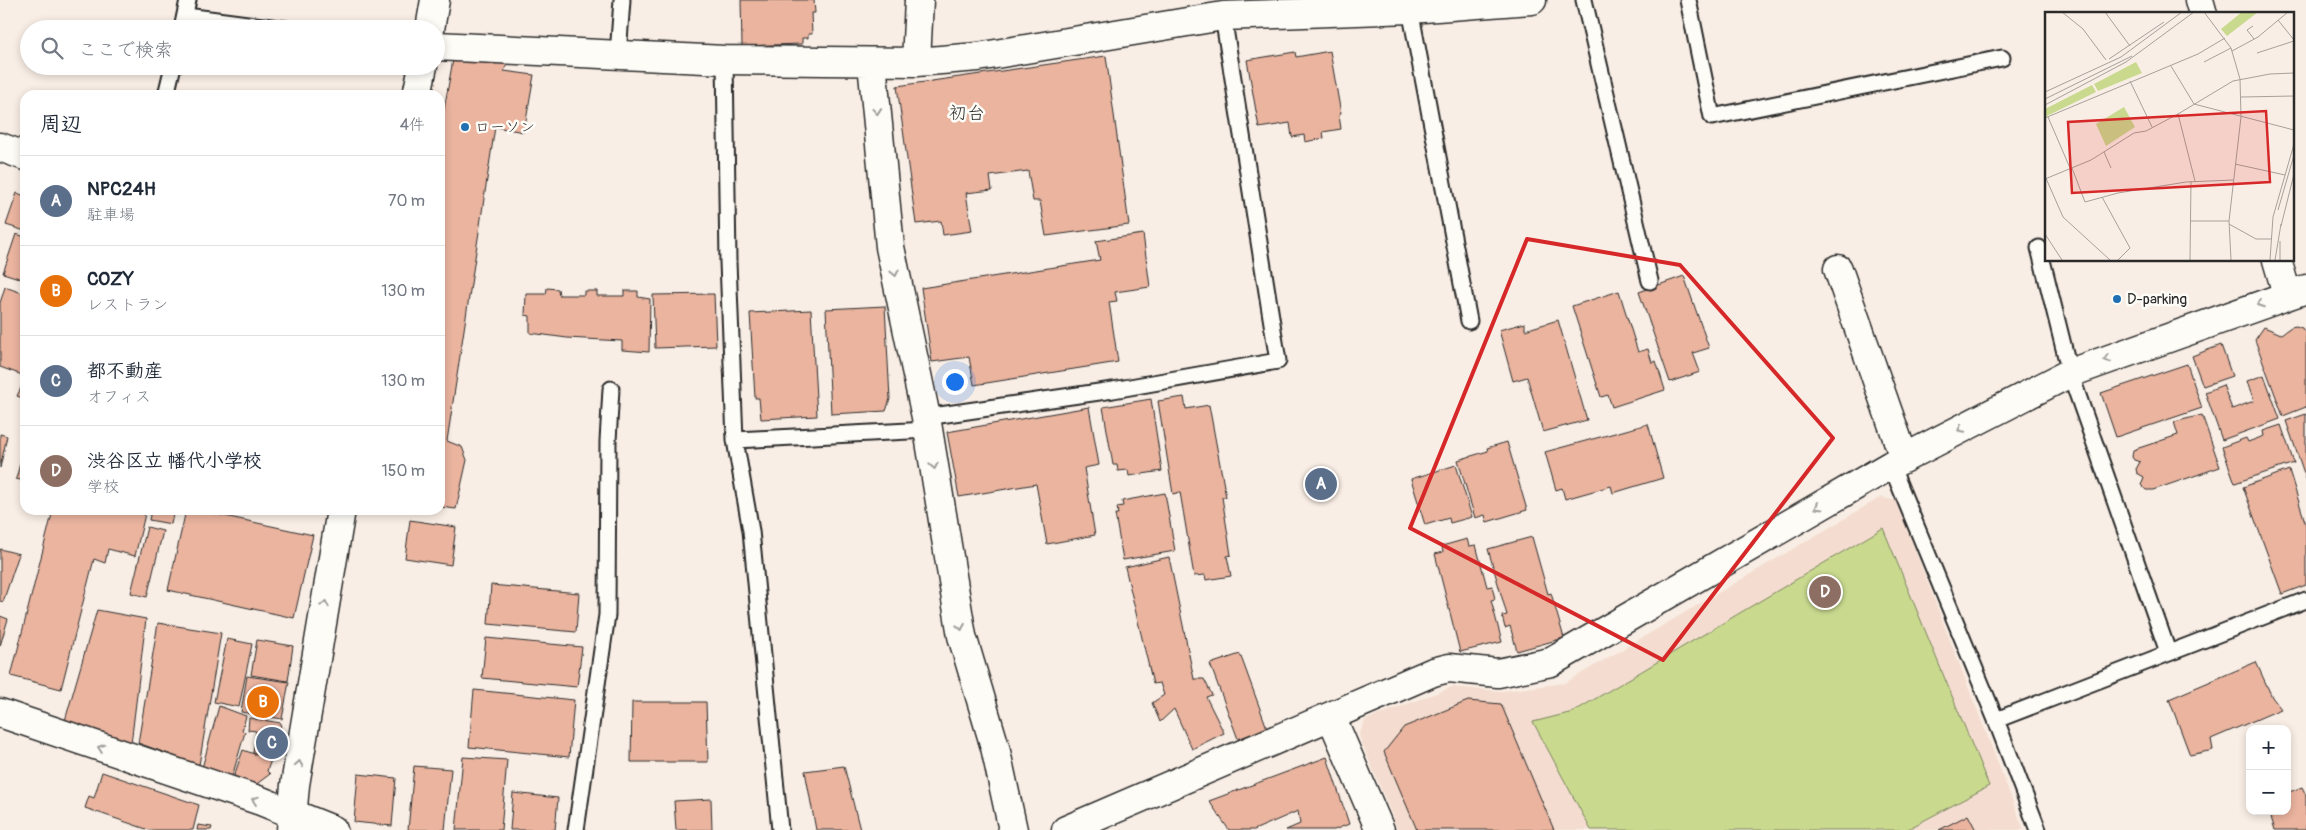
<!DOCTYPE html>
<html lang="ja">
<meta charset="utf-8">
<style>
:root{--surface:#fff;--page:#f2f2f3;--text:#1f2937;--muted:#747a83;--line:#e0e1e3;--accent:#1f6fb2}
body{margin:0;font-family:Pangolin,"Klee One",sans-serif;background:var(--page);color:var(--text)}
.controls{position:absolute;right:15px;bottom:15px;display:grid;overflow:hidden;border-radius:10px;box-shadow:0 2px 8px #0003}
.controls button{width:45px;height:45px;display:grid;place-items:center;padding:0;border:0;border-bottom:1px solid var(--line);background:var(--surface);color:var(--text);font:25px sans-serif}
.you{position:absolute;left:954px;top:381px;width:18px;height:18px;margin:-12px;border:4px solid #fff;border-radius:50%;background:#1a73e8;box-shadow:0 0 0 8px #1a73e833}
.badge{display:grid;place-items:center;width:32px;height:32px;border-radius:50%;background:var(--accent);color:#fff;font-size:16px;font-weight:700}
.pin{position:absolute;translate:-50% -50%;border:2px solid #fff;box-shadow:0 1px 5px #0006}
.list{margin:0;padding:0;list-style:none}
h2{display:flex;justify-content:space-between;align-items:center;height:65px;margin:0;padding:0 20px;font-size:21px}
h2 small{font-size:16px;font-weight:400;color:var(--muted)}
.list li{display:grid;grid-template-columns:32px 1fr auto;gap:15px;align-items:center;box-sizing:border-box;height:90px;padding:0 20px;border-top:1px solid var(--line)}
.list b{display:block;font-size:19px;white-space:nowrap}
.list p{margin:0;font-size:16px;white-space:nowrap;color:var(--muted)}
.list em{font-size:16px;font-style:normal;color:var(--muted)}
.icon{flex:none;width:28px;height:28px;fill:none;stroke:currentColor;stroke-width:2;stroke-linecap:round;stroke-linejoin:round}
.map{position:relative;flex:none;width:2306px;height:830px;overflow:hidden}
.search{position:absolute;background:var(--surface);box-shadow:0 2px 8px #0003;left:20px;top:20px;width:425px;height:55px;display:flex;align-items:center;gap:12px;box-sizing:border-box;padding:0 18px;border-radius:28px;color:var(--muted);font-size:19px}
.panel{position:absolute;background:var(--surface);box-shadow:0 2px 8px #0003;left:20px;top:90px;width:425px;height:425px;border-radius:15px}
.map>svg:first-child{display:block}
.built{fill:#f4ddd0}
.green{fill:#c9da8f;stroke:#7a825d}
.building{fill:#eab49f;stroke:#2b2b2b}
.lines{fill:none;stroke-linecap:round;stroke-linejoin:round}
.service-casing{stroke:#2b2b2b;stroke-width:19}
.minor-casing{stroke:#2b2b2b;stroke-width:31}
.tertiary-casing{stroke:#2b2b2b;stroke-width:31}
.service{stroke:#fdfcf7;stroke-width:15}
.minor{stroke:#fdfcf7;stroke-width:28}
.tertiary{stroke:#fdfcf7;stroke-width:28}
.oneway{stroke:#9e9e9b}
.marked{fill:none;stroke:#d62828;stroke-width:4;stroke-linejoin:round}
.poi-dot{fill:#1f6fb2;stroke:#fdfcf7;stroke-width:2}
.labels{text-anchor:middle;stroke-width:5;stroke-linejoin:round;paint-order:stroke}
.poi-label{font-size:15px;fill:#2b2b2b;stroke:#fdfcf7;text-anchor:start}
.quarter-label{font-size:18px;fill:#2b2b2b;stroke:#fdfcf7}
.inset-road{fill:none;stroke:#a7a09b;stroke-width:1}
.view{fill:#d62828;fill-opacity:0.15;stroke:#d62828;stroke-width:2.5}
.inset-edge{fill:none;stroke:#2b2b2b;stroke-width:2.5}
</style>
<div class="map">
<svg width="2306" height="830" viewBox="0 0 2306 830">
<rect width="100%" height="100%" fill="#f9eee5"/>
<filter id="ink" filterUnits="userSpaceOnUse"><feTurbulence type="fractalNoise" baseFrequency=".02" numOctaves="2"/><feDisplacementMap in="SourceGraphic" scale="10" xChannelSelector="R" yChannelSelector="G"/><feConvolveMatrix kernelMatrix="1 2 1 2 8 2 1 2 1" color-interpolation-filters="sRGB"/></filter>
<g filter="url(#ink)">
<path class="built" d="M1881,497L1896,501L2024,830H1398L1359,736L1365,720L1452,687L1501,691L1565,683Z"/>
<path class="green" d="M1883,528L1989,786L1906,830H1591L1533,722L1573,712Z"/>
<path class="building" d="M741,0H814L815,13H811L812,34H808V38H802V44L742,46Z
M1330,51L1341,114L1339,115L1341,129L1323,132L1324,138L1305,142L1304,135L1292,137L1290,123L1259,128L1247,60L1295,52L1296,57Z
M454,54L508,62L504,71L534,75L524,132L495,127L447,441L462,447L467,460L456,509L440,507V132Z
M1106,56L1129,225L1046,236L1040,201H1033L1028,171L990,176L992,190L966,193L972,231L943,235L941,221L916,224L897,86Z
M17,193L25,196V231L6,225Z
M16,234L25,237V280L3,273Z
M1143,234L1150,287L1115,292L1117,301L1109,302L1118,362L974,385L969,357L932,362L921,288L1100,260L1096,241Z
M1684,276L1709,348L1693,353L1700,372L1670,382L1639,292Z
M5,287L25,294V376L0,367V303Z
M547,288L558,289L559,295H584V291H597V296H624V291H638V297L650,299L649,352L622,350V341L567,338L530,333V316L525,315L526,294H546Z
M1619,291L1638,352L1648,349L1652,363L1656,361L1665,390L1612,407L1608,395L1601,397L1572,306Z
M714,294L716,346L655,348L653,295Z
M885,306L890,399L886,411L831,414L826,309Z
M811,310L817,416L761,419L759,398H755L750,313Z
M1558,320L1587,420L1543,432L1527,377L1513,381L1499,330L1525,323V330Z
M2296,326L2302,328L2306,334V407L2283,416L2255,340L2264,327L2281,334L2291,327Z
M2221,345L2232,376L2203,386L2192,356Z
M2187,364L2202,408L2116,437L2101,393Z
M2264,375L2280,419L2222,440L2205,392L2223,385L2232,409L2254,401L2247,381Z
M25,380V399L17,396Z
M1184,397L1186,409L1209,405L1226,497H1222L1231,555L1227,556L1231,576L1206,580L1205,575L1194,576L1180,492L1173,494L1158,401Z
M1151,399L1162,471L1129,476L1128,470L1118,471L1117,465H1113L1103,407Z
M1089,407L1099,465L1084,468L1095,535L1047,544L1036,484L959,497L947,432Z
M2306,414V479L2286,421Z
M2202,415L2220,467L2153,490H2146L2141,485L2144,477L2137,473L2136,469L2140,462L2134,460L2132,457L2133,450L2178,435L2174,422Z
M1648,424L1663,478L1613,493L1611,486L1565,499L1562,488L1556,490L1545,452Z
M2281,425L2294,463L2235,483L2222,447L2246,438L2248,442L2264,436L2263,431Z
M0,434L7,436L0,468Z
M1507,442L1527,510L1487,522L1485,515L1475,518L1458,460L1488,451L1487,448Z
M25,444V481L16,479Z
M1456,465L1472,517L1450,523L1449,518L1425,525L1411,479Z
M2289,470L2306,525V585L2282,594L2243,487Z
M1165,493L1175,551L1123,560L1115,514H1118L1117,507L1123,506L1122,501Z
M53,510H146L135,556L108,549L105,563L94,559L61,689L11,676Z
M151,510H174L171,524L149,520Z
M186,510H197L313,535L294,618L168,590Z
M410,520L456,527L451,565L405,558Z
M147,527L163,531L147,597L131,593Z
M1532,537L1548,594L1551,593L1564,638L1517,651L1510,626L1505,628L1502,616L1507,615L1488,549Z
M1467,539L1469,546L1476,545L1487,587L1492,586L1495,599L1491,600L1502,642L1460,652L1435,554L1443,552L1442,546Z
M0,549L19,554L3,602L0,601Z
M1169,557L1194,679H1204L1212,695L1206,697L1224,733L1192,749L1174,709L1160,722L1152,703L1164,695L1160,683L1153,684L1125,567Z
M491,585L579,593L576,632L488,624Z
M97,610L146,619L131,744L64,724Z
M0,616L8,619L0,646Z
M158,623L221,633L199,765L138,743Z
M486,638L582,647L577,687L482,678Z
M227,639L252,644L239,707L214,702Z
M257,640L293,646L288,681L251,675Z
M1240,654L1267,728L1238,739L1210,664Z
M2256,662L2272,697L2281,709L2211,739L2213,750L2190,755L2169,699Z
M247,676L289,682L282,719L241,712Z
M474,690L574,700L569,757L469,747Z
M1468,701L1501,704L1554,830H1417L1384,752L1404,727Z
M632,702H706L708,762H631Z
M219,706L246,716L242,731L245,732L232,777L202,768Z
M249,718L281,723L276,756L253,753L256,731L248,730Z
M243,750L271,760L267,771L270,774L254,786L250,782L234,776Z
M463,757L507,760L501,830H456Z
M1327,757L1349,824L1334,830H1286L1300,824L1298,811L1254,830H1229L1209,801Z
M414,766L451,769L445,830H408Z
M844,766L860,830H816L805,771Z
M102,772L199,805L193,830H149L85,808L89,796L94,798Z
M358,774L396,778L392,826L354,822Z
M2302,787L2306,795V830H2275L2269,811H2287V793Z
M513,793L558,798L555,830H510Z
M711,799L712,830H676L674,801Z
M1968,815L1976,830H1939Z
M198,825L212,827L211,830H197Z"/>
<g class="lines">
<defs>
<path id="service" d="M1584,0L1650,281
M1688,0L1712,117L2002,58
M1410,9L1469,321
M186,16L286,29
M182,29L188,0
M618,55L622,0
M725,60L728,262L735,440L751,531L780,830
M166,95L173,66
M2039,248L2070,373L2168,652
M926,417L1113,390L1278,361L1223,16
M735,440L928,430
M1891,465L1996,720L2038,830
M1996,720L2306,600
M576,830L607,615L608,441L611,389"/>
<path id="minor" d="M2199,0L2203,14
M436,46L725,60L916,62L978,57L1223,16L1410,9L1532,0
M916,62L919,0
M872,63L890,247L926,417L962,636L995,747L1013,830
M0,147L25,156
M2277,260L2287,294
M1838,269L1904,458
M0,713L261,801L333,830
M1331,716L1380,830
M1066,830L1433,672L1449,668L1498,673L1551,662L1891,465L2070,373L2306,289"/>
<path id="tertiary" d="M430,29L435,0
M417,95L423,66
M291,830L295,785L341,510"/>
</defs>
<use href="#service" class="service-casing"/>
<use href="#minor" class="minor-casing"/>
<use href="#tertiary" class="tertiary-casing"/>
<use href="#service" class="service"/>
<use href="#minor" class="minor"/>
<use href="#tertiary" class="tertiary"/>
</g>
<defs><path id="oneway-chevron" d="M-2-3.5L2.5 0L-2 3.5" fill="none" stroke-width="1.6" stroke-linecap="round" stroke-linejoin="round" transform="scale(1.25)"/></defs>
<g class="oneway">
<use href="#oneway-chevron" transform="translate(877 111) rotate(85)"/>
<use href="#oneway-chevron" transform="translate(895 273) rotate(77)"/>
<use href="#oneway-chevron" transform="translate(2260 304) rotate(160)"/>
<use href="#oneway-chevron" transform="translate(2107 359) rotate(160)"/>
<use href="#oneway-chevron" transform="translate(1961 429) rotate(153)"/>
<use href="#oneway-chevron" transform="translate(934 466) rotate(80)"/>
<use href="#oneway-chevron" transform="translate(1818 507) rotate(150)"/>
<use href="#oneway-chevron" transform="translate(325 604) rotate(-80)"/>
<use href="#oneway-chevron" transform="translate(961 627) rotate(80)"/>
<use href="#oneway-chevron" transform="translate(101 748) rotate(-160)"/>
<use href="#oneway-chevron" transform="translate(299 764) rotate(-81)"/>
<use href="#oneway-chevron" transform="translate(255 800) rotate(-161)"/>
</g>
</g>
<path class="marked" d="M1527,239L1680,265L1833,438L1663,660L1410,528Z"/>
<g class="poi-dot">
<circle cx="465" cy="127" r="5"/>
<circle cx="2117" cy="299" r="5"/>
</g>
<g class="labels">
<g class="poi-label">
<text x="475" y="132">ローソン</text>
<text x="2127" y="304">D-parking</text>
</g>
<g class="quarter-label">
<text x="967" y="119">初台</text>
</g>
</g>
<g transform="translate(2045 12)">
<rect width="249" height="249" fill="#f9eee5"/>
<path d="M197,0H213L182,24L176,17ZM91,50L97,61L53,79L49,72ZM47,73L51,80L0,105V97ZM79,95L90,115L61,134L51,112Z" fill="#c9da8f"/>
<path class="inset-road" d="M17,0L38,17L61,48M60,0L85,34M159,0L186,36L195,67L196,105L184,209L186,248M233,8L249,28M208,14L202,18L209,27M187,39L213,25L243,0M212,41L249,29M64,47L119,10M159,50L186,36M126,54L149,92M85,69L107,115M0,80L76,45L137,0M196,85L249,84M0,87L87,44M149,92L249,118M0,93L81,50L149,0M133,102L150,169M3,105L25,156M0,106L153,42L180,26M59,140L66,156M190,152L240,163M27,156L40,190L73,181L141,170L188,168M0,164L18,205L65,248M0,167L46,148L89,121L101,119L133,102L188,69L225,62L249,61M57,185L85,236L73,248M233,198L249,143M145,209H184M184,212L211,227H226M236,214L249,162M0,222L17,248M145,248L146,169M225,248L228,205L249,132M230,248L236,212M235,248V229"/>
<path class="view" d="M221,99L225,170L27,181L23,110Z"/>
<rect width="249" height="249" class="inset-edge"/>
</g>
</svg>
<div class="controls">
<button>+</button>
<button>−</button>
</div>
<div class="you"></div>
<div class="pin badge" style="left:1321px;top:484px;background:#5c6f8a">A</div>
<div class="pin badge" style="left:263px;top:702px;background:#e8710a">B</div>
<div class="pin badge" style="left:272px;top:743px;background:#5c6f8a">C</div>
<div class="pin badge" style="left:1825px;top:592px;background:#8d6e63">D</div>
<div class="search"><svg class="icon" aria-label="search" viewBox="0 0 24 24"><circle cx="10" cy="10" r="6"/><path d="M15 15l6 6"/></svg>ここで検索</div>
<section class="panel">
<h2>周辺<small>4件</small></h2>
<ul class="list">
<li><span class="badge" style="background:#5c6f8a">A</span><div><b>NPC24H</b><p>駐車場</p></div><em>70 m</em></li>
<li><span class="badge" style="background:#e8710a">B</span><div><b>COZY</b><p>レストラン</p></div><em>130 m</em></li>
<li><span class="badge" style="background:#5c6f8a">C</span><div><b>都不動産</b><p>オフィス</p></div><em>130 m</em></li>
<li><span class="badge" style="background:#8d6e63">D</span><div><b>渋谷区立 幡代小学校</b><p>学校</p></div><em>150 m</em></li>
</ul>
</section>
</div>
